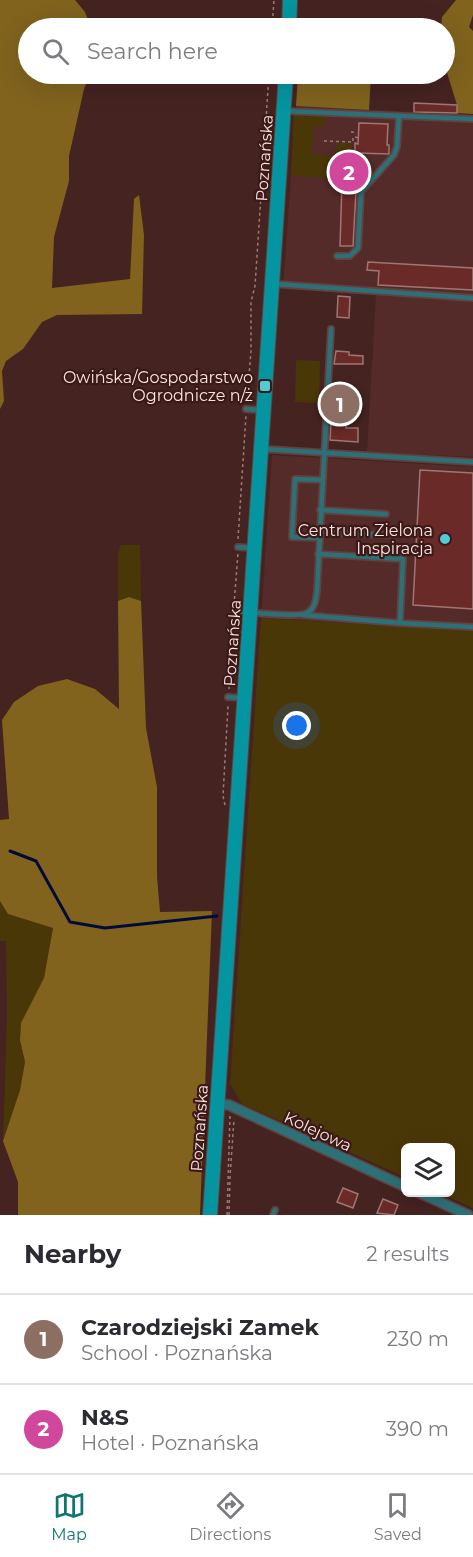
<!DOCTYPE html>
<meta charset="utf-8">
<style>
:root{--surface:#fff;--page:#f7f7f7;--text:#2b2b33;--muted:#7c7c81;--line:#e1e1e2;--accent:#0f766e}
body{margin:0;font-family:Montserrat,sans-serif;background:var(--page);color:var(--text)}
.controls{position:absolute;right:18px;bottom:18px;display:grid;overflow:hidden;border-radius:9px;box-shadow:0 6px 24px #0002}
.controls button{width:54px;height:54px;display:grid;place-items:center;padding:0;border:0;border-bottom:2px solid var(--line);background:var(--surface);color:var(--text);font:30px sans-serif}
.you{position:absolute;left:297px;top:726px;width:21px;height:21px;margin:-15px;border:4px solid #fff;border-radius:50%;background:#1a73e8;box-shadow:0 0 0 9px #1a73e833}
.badge{display:grid;place-items:center;width:39px;height:39px;border-radius:50%;background:var(--accent);color:#fff;font-size:20px;font-weight:700}
.pin{position:absolute;translate:-50% -50%;border:3px solid #fff;box-shadow:0 2px 6px #0006}
.list{margin:0;padding:0;list-style:none}
h2{display:flex;justify-content:space-between;align-items:center;height:78px;margin:0;padding:0 24px;font-size:26px}
h2 small{font-size:20px;font-weight:400;color:var(--muted)}
.list li{display:grid;grid-template-columns:39px 1fr auto;gap:18px;align-items:center;box-sizing:border-box;height:90px;padding:0 24px;border-top:2px solid var(--line)}
.list b{display:block;font-size:22px;white-space:nowrap}
.list p{margin:0;font-size:20px;white-space:nowrap;color:var(--muted)}
.list em{font-size:20px;font-style:normal;color:var(--muted)}
.icon{flex:none;width:33px;height:33px;fill:none;stroke:currentColor;stroke-width:2;stroke-linecap:round;stroke-linejoin:round}
.map{position:relative;flex:none;width:473px;height:1215px;overflow:hidden}
.search{position:absolute;background:var(--surface);box-shadow:0 6px 24px #0002;left:18px;right:18px;top:18px;height:66px;display:flex;align-items:center;gap:15px;box-sizing:border-box;padding:0 21px;border-radius:33px;color:var(--muted);font-size:22px}
.sheet{height:258px;background:var(--surface)}
nav{display:flex;justify-content:space-around;align-items:center;box-sizing:border-box;height:84px;border-top:2px solid var(--line);background:var(--surface);font-size:16px;color:var(--muted)}
nav a{display:grid;justify-items:center;gap:3px}
nav .on{color:var(--accent)}
.map>svg:first-child{display:block}
.built{fill:#542b29}
.green{fill:#4a3708}
.forest{fill:#81631e}
.lines{fill:none;stroke-linecap:round;stroke-linejoin:round}
.stream{stroke:#010b3a;stroke-width:3}
.building{fill:#6a2a28;stroke:#9f7673;stroke-width:1.5}
.lane-casing{stroke:#624240;stroke-width:8}
.street-casing{stroke:#624240;stroke-width:12}
.secondary-casing{stroke:#624240;stroke-width:16}
.path{stroke:#997c7a;stroke-width:1.5;stroke-dasharray:3 3;stroke-linecap:butt}
.lane{stroke:#2c7177;stroke-width:4.5}
.street{stroke:#2c7177;stroke-width:9}
.secondary{stroke:#0495a1;stroke-width:14}
.poi-dot{fill:#52cbd7;stroke:#3a1917;stroke-width:2}
.labels{text-anchor:middle;stroke-width:4.5;stroke-linejoin:round;paint-order:stroke}
.street-label{font-size:16px;fill:#fbe3e1;stroke:#3a1917}
.poi-label{font-size:16px;fill:#fbe3e1;stroke:#3a1917;text-anchor:end}
</style>
<div class="map">
<svg width="473" height="1215" viewBox="0 0 473 1215">
<rect width="100%" height="100%" fill="#452321"/>
<path class="built" d="M296,106L473,115V457L367,452L376,295L283,289Z
M272,455L473,467V631L261,618Z"/>
<path class="green" d="M294,111L326,113L325,127L314,126L312,154L335,156L336,143H351L350,152H343L341,179L291,176Z
M296,360L320,361L319,403L295,402Z
M121,545H140L141,601L129,597L118,601V553Z
M261,618L473,631V1208L440,1193L450,1192V1148H406L405,1177L242,1104L230,1084Z
M0,901L8,914L53,928L44,978L21,1023L20,1040L25,1062L20,1090L3,1141L7,1016L6,941H0Z"/>
<path class="forest" d="M0,0H75L85,12L91,28H28V74H90L84,89L69,156V181L54,237L52,288L130,279L134,199L139,195L144,235L142,314L57,315L42,322L23,349L6,361L2,371L4,401L0,409Z
M456,0H473V15L469,27L473,31V114L457,113V105L445,66L444,28H441L442,17Z
M298,74H371L369,110L296,106Z
M129,597L141,601L146,728L157,787V877L160,912L212,911L200,1215H18V1182L3,1141L20,1090L25,1062L20,1040L21,1023L44,978L53,928L8,914L0,901V820L9,819L2,720L14,702L38,686L67,679L95,689L119,709L118,601Z"/>
<g class="lines">
<path class="stream" d="M10,851L36,861L70,922L105,928L217,916"/>
</g>
<path class="building" d="M414,103L457,105V113L414,112Z
M359,123L388,124L387,145H389V154L358,153L353,246H340L343,152L355,153V143L358,144Z
M368,262L473,268V290L378,285L379,271L367,270Z
M338,296L350,297L349,318L337,317Z
M336,351L349,352V355L363,356V364H334Z
M333,386L348,387L346,428H358V442L330,440Z
M420,470L473,473V609L413,605Z
M343,1188L358,1194L353,1208L337,1202Z
M383,1199L398,1205L394,1215L377,1213Z"/>
<g class="lines">
<defs>
<path id="lane" d="M286,111L473,119
M337,256H350L358,248L361,192L394,155L397,147L399,116
M275,284L473,298
M246,409L261,410
M264,449L473,462
M320,510L386,514
M319,532L387,535
M319,538L292,537L295,479L322,480
M238,547L252,548
M234,611C248,612 297,618 307,613C315,609 316,599 317,591L331,329
M303,615L400,623L403,559L318,554
M400,623L473,627
M228,697L242,698
M273,1215L275,1210"/>
<path id="street" d="M217,1104L229,1105L406,1187
M418,1192L468,1215"/>
<path id="secondary" d="M289,28L290,0
M210,1215L286,74"/>
</defs>
<use href="#lane" class="lane-casing"/>
<use href="#street" class="street-casing"/>
<use href="#secondary" class="secondary-casing"/>
<path class="path" d="M272,28L274,0
M351,132H353V136
M324,141L353,142V137L361,138
M247,401L251,351V302L255,286L269,74
M238,539L246,415
M234,605L238,553
M229,689L233,619
M225,805L223,796L228,706
M227,1215L230,1116
M229,1215L230,1177L234,1119"/>
<use href="#lane" class="lane"/>
<use href="#street" class="street"/>
<use href="#secondary" class="secondary"/>
</g>
<g class="poi-dot">
<rect x="259" y="380" width="12" height="12" rx="3"/>
<circle cx="445" cy="539" r="6"/>
</g>
<g class="labels">
<g class="street-label">
<text transform="translate(264 158) rotate(-86)" y="6">Poznańska</text>
<text transform="translate(232 643) rotate(-86)" y="6">Poznańska</text>
<text transform="translate(199 1128) rotate(-86)" y="6">Poznańska</text>
<text transform="translate(318 1131) rotate(25)" y="6">Kolejowa</text>
</g>
<g class="poi-label">
<text x="253" y="383">Owińska/Gospodarstwo<tspan x="253" dy="18">Ogrodnicze n/ż</tspan></text>
<text x="433" y="536">Centrum Zielona<tspan x="433" dy="18">Inspiracja</tspan></text>
</g>
</g>
</svg>
<div class="controls">
<button><svg class="icon" aria-label="layers" viewBox="0 0 24 24"><path d="M12 4l9 5-9 5-9-5zM3 14l9 5 9-5"/></svg></button>
</div>
<div class="you"></div>
<div class="pin badge" style="left:340px;top:404px;background:#8d6e63">1</div>
<div class="pin badge" style="left:349px;top:172px;background:#d1479c">2</div>
<div class="search"><svg class="icon" aria-label="search" viewBox="0 0 24 24"><circle cx="10" cy="10" r="6"/><path d="M15 15l6 6"/></svg>Search here</div>
</div>
<section class="sheet">
<h2>Nearby<small>2 results</small></h2>
<ul class="list">
<li><span class="badge" style="background:#8d6e63">1</span><div><b>Czarodziejski Zamek</b><p>School · Poznańska</p></div><em>230 m</em></li>
<li><span class="badge" style="background:#d1479c">2</span><div><b>N&amp;S</b><p>Hotel · Poznańska</p></div><em>390 m</em></li>
</ul>
</section>
<nav>
<a class="on"><svg class="icon" aria-label="map" viewBox="0 0 24 24"><path d="M3 6l6-2 6 2 6-2v14l-6 2-6-2-6 2zM9 4v14M15 6v14"/></svg>Map</a>
<a><svg class="icon" aria-label="directions" viewBox="0 0 24 24"><path d="M12 3l9 9-9 9-9-9zM9 14v-3h6M13 9l2 2-2 2"/></svg>Directions</a>
<a><svg class="icon" aria-label="saved" viewBox="0 0 24 24"><path d="M7 4h10v16l-5-4-5 4z"/></svg>Saved</a>
</nav>
